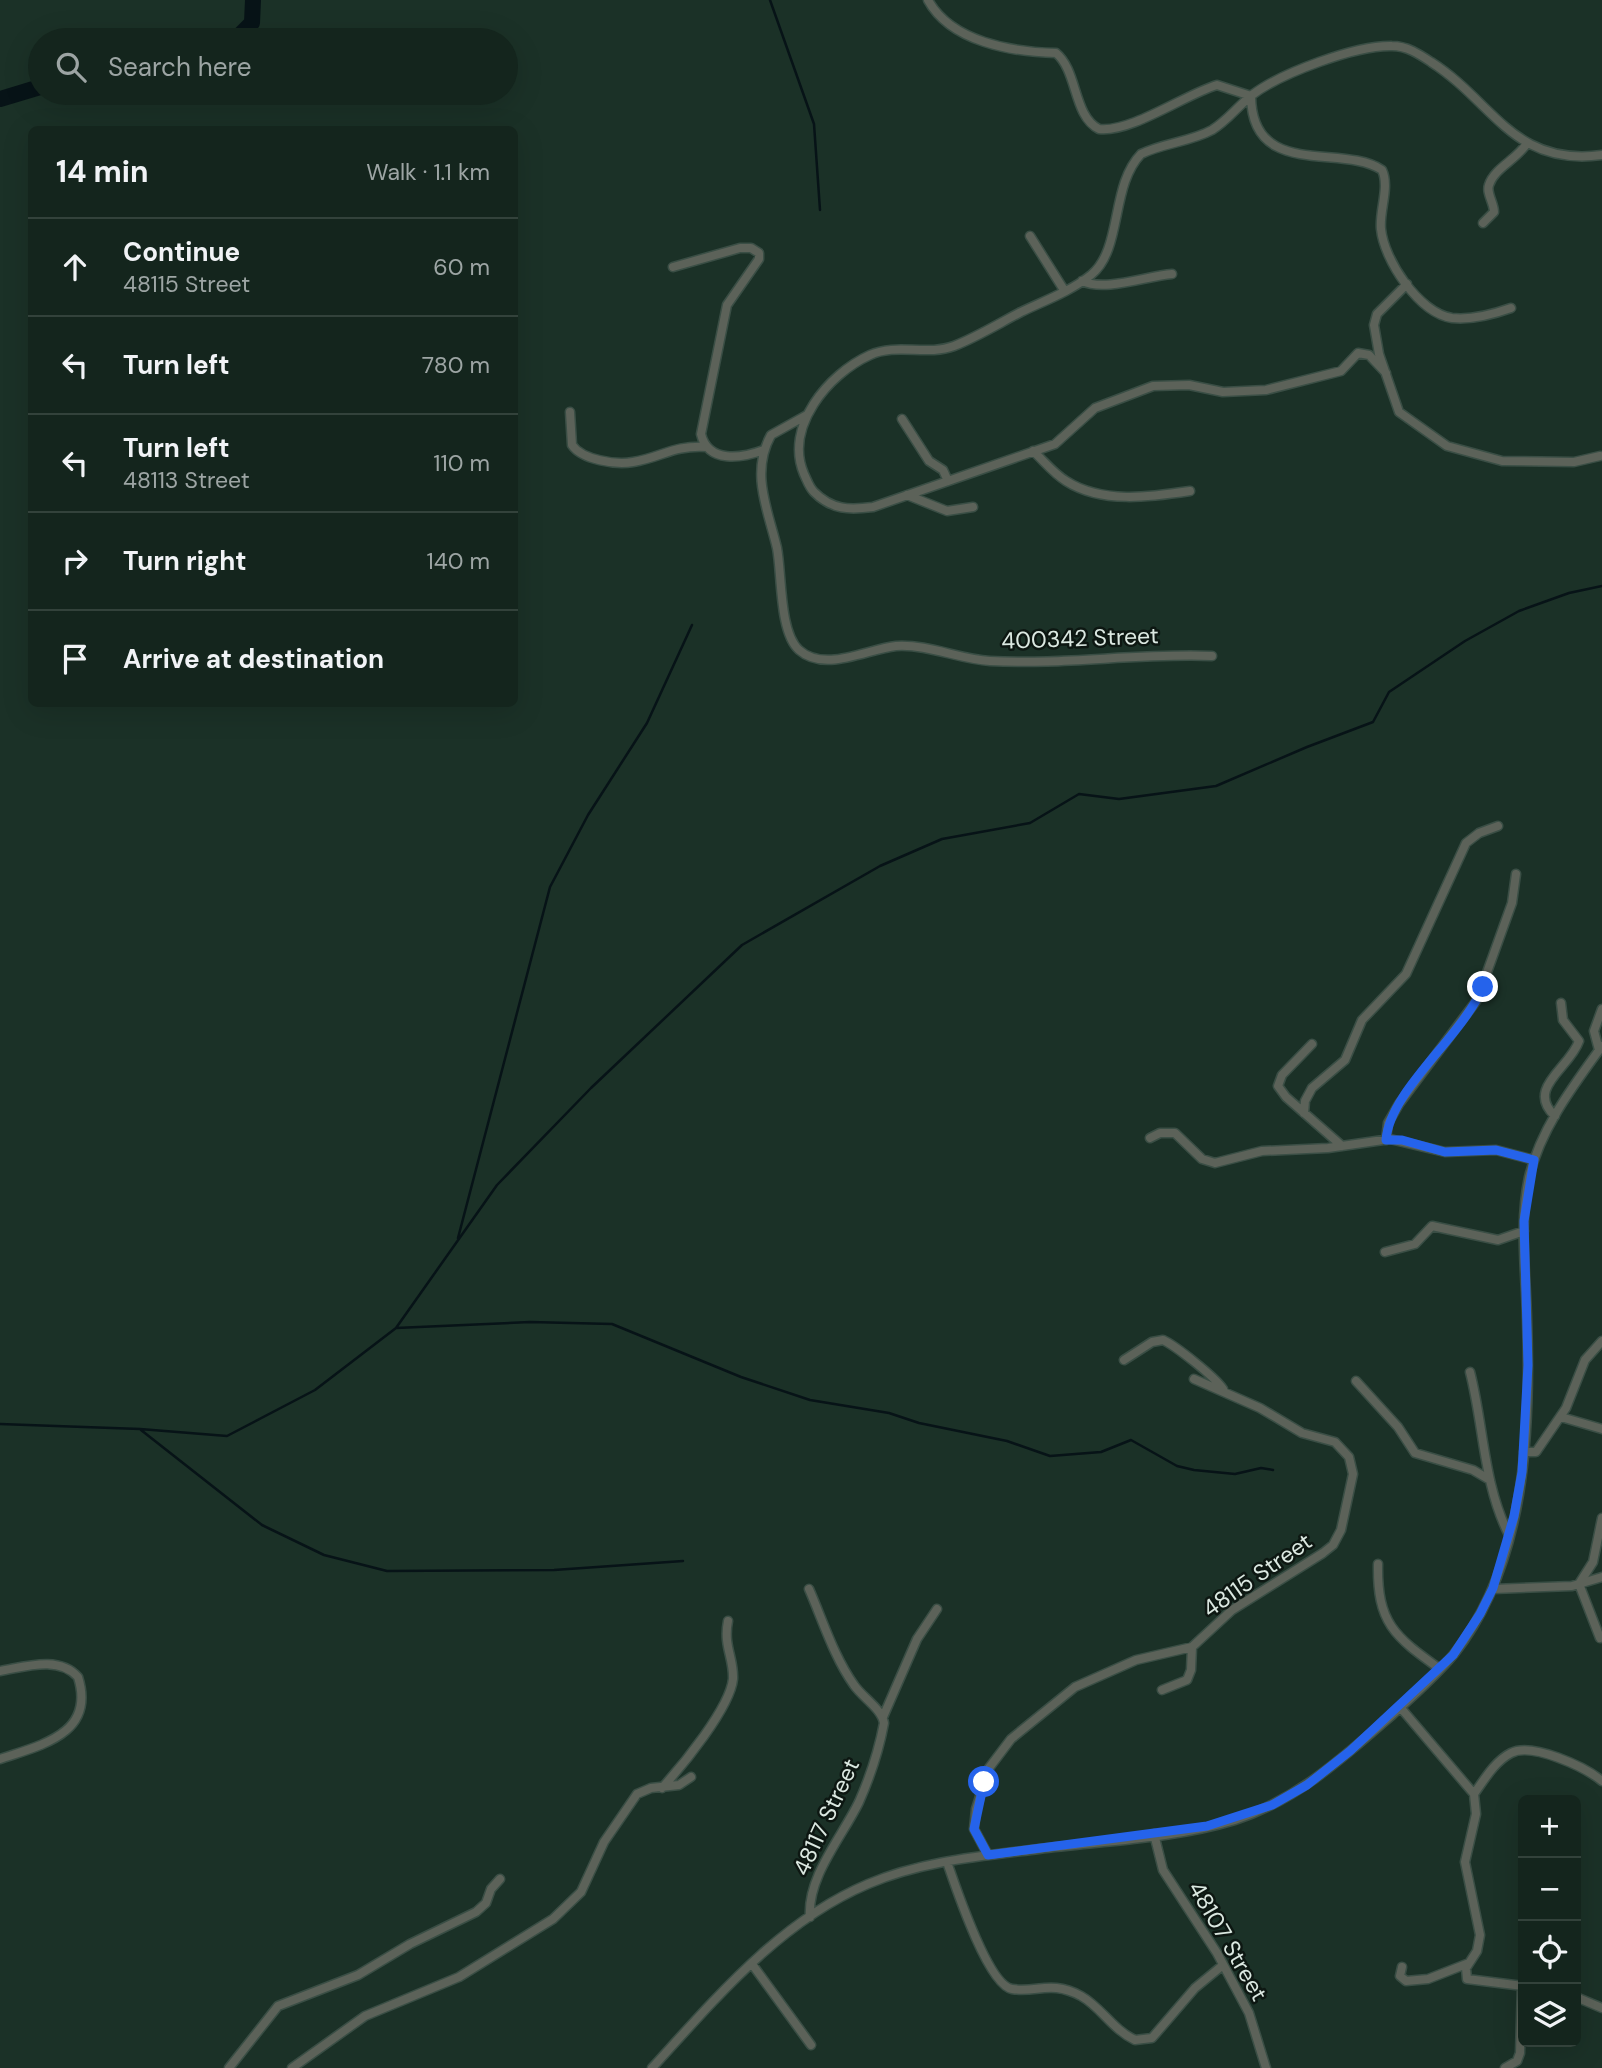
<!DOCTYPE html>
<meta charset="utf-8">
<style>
:root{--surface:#14251d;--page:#21312a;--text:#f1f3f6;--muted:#9da5a4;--line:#33423b}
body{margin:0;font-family:"DM Sans",sans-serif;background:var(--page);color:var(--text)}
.controls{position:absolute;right:21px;bottom:21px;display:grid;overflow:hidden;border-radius:10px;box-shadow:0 7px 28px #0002}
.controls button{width:63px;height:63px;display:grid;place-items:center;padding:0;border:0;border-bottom:2px solid var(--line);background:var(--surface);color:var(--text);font:35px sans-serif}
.stop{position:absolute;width:21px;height:21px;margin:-16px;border:5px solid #2563eb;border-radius:50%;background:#fff}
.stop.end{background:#2563eb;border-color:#fff;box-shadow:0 2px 7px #0008}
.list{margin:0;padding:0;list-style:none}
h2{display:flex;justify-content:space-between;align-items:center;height:91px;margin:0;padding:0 28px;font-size:30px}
h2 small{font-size:23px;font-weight:400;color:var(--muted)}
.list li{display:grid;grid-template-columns:46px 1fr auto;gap:21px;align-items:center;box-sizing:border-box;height:98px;padding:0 28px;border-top:2px solid var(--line)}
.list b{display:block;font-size:26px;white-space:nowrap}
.list p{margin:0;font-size:23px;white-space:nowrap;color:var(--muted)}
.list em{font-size:23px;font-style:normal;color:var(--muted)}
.icon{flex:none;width:38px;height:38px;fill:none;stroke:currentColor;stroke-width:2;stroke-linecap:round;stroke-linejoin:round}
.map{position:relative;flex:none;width:1602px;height:2068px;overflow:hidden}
.search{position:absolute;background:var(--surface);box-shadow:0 7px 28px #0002;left:28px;top:28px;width:490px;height:77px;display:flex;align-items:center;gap:18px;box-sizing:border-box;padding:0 24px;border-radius:38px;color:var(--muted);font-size:26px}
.panel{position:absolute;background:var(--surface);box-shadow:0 7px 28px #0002;left:28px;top:126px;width:490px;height:581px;border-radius:10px}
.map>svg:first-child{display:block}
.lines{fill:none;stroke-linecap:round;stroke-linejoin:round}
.stream{stroke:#071317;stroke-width:2.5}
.river{stroke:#071317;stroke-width:16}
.minor-casing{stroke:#3a4e45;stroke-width:11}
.minor{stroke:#5c6259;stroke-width:8}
.route{stroke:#2563eb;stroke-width:9}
.labels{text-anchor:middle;stroke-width:5;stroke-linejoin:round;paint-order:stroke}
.street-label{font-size:23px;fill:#dbe8e1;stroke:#0d1712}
</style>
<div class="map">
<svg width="1602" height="2068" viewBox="0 0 1602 2068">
<rect width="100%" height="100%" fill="#1b3127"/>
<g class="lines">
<path class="stream" d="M770,0L814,124L820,210
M458,1238L550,887L588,815L647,723L692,625
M396,1328L530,1322L612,1324L741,1377L810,1400L889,1413L919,1423L1007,1441L1050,1456L1101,1452L1131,1440L1177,1466L1194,1470L1235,1474L1261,1468L1273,1470
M0,1424L140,1429L227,1436L315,1390L396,1328L497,1185L591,1088L742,945L880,866L942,839L1030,823L1079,794L1119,799L1216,786L1307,747L1373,722L1389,692L1465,641L1519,611L1569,593L1602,586
M141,1430L262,1525L324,1555L387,1571L554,1570L683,1561"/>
<path class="river" d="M235,40L252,23L253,0
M0,99L40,87"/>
<defs>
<path id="minor" d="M928,0C951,42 1012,52 1056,53C1078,71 1073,116 1099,129C1131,133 1186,94 1217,85L1251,96C1252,180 1342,143 1382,170C1390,187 1379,211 1381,229C1384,260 1419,313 1452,318C1470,320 1494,314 1511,308
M1483,223L1494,212C1494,203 1486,193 1489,185C1494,168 1518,159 1527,143
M1030,236L1064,290
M673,267L740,248H751L759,253V259L727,305L701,434C708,464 742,458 764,450
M1082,281C1105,292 1146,276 1172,274
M1407,284L1377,314L1374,325L1379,354L1399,412L1447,446L1502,461L1574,462L1600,456
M1386,373L1369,355L1358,353L1341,371L1266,390L1223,392L1189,385L1153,386L1095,408L1055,444L873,507C849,510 832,510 814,492C809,487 807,480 804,474C784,427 828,374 870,355C896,343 927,356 954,346C977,337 998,324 1021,312C1044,301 1071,291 1091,275C1123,249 1110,186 1141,154C1163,143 1190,142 1212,130C1227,121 1238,106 1252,95C1281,73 1356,45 1392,46C1407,46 1419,54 1431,62C1494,102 1513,167 1602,155
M570,412L572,445C582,460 616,465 633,462C663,457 672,445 707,447
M807,415L771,435C750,473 768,510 777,548C782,574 779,632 799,650C825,673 867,649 896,646C929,644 958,659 990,661C1064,665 1138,653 1212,656
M902,419L929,461L943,470L948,481
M1033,451C1044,461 1053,473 1066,481C1102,504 1150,497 1190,491
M907,495L947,511L973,507
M1312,1044L1282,1075L1278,1086L1286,1097L1342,1146
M1599,1050L1594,1031L1602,1009
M1304,1113L1305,1101L1312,1088L1345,1060L1362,1020L1406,974L1466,843L1479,833L1498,826
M1555,1116C1525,1088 1570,1068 1579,1041L1563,1020L1561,1003
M1150,1138L1160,1133H1175L1202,1159L1215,1163L1262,1151L1328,1148L1390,1139L1445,1152L1496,1150L1534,1160
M1386,1140L1388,1123L1399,1104L1477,1000L1512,903L1516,874
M1385,1252L1415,1244L1432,1226L1498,1240L1524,1231
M1124,1360L1152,1342L1163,1340C1176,1346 1215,1377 1223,1389
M1470,1372C1484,1426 1483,1484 1509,1535
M1356,1381L1398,1427L1415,1453L1473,1470L1490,1480
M1561,1417L1602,1429
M1524,1452H1536L1566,1408L1585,1360L1602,1341
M1378,1564C1377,1623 1394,1636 1440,1669
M809,1589C823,1621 834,1657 854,1685C862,1697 882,1709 884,1723C879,1750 870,1777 859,1802C842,1837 807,1877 810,1917
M1493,1589L1572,1586L1602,1577
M1600,1638L1579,1584L1593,1562L1602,1518
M0,1671C24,1667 59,1655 78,1677C96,1734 41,1745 0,1759
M1162,1690L1187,1680L1191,1670L1192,1647
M1400,1707L1474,1794L1476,1814L1465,1862L1480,1935L1477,1951L1466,1968L1467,1979L1523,1986
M883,1717L917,1639L937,1609
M662,1788C682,1766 730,1708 733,1679C734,1658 723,1646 728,1621
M1474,1794C1484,1780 1495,1761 1511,1753C1532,1742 1585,1767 1602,1781
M1154,1834L1163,1870L1217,1953L1249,2013L1266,2068
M988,1855L974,1829L976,1809L989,1768L1011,1739L1075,1687L1136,1660L1192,1647L1232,1610L1323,1553L1333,1545L1341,1530L1353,1474L1349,1457L1335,1442L1302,1433L1260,1408L1194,1379
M947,1862C955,1885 988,1985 1012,1989C1037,1993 1051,1980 1081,1996C1101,2007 1113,2030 1135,2040L1152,2038L1195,1988L1223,1965
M752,1964L811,2045
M1402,1967L1400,1976L1406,1981L1428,1979L1469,1963
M1576,1997L1602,2008
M229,2068L278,2006L358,1975L410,1944L476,1912L486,1903L491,1889L500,1879
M292,2068L365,2016L459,1977L553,1919L581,1892L604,1842L637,1794L651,1788L679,1785L691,1777
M652,2068C715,1999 780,1921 868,1884C921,1861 982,1856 1039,1849C1103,1841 1173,1839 1235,1820C1297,1800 1344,1757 1392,1715C1413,1696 1436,1676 1454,1654C1526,1563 1531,1431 1527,1319C1526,1273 1519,1223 1529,1177C1541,1128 1573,1086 1602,1046
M1505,2068L1517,2061L1520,2053L1522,1986"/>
</defs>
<use href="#minor" class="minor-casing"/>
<use href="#minor" class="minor"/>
</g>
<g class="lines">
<path class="route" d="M984,1782L974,1829L988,1855L1207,1826L1272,1805L1307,1785L1350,1751L1453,1655L1480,1614L1493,1588L1514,1516L1522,1472L1528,1365L1524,1221L1534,1160L1496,1150L1445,1152L1402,1140H1386C1390,1090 1461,1038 1483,987"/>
</g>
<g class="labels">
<g class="street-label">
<text transform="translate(1080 638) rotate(-2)" y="8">400342 Street</text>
<text transform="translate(1257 1575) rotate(-35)" y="8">48115 Street</text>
<text transform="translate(826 1817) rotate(-65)" y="8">48117 Street</text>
<text transform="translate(1228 1941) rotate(60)" y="8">48107 Street</text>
</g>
</g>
</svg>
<div class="controls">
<button>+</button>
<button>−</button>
<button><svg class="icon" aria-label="locate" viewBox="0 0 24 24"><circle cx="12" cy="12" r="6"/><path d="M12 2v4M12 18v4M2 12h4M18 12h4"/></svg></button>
<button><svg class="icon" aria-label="layers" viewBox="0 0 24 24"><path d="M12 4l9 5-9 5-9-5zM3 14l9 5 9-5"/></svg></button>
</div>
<div class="stop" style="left:984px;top:1782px"></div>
<div class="stop end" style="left:1483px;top:987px"></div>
<div class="search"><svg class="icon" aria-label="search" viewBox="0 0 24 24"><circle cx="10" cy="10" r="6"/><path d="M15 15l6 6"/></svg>Search here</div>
<section class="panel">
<h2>14 min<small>Walk · 1.1 km</small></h2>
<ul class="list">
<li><svg class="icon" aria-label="ahead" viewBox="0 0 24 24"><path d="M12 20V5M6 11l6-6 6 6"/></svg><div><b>Continue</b><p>48115 Street</p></div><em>60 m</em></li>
<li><svg class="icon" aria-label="left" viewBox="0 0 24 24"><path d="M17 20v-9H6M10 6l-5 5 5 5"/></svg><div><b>Turn left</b></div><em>780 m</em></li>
<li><svg class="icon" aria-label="left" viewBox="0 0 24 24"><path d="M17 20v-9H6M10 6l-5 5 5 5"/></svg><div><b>Turn left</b><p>48113 Street</p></div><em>110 m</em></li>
<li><svg class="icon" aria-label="right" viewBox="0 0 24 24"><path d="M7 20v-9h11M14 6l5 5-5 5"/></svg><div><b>Turn right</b></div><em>140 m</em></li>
<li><svg class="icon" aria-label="arrive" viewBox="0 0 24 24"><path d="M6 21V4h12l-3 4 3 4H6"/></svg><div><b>Arrive at destination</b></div></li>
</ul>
</section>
</div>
